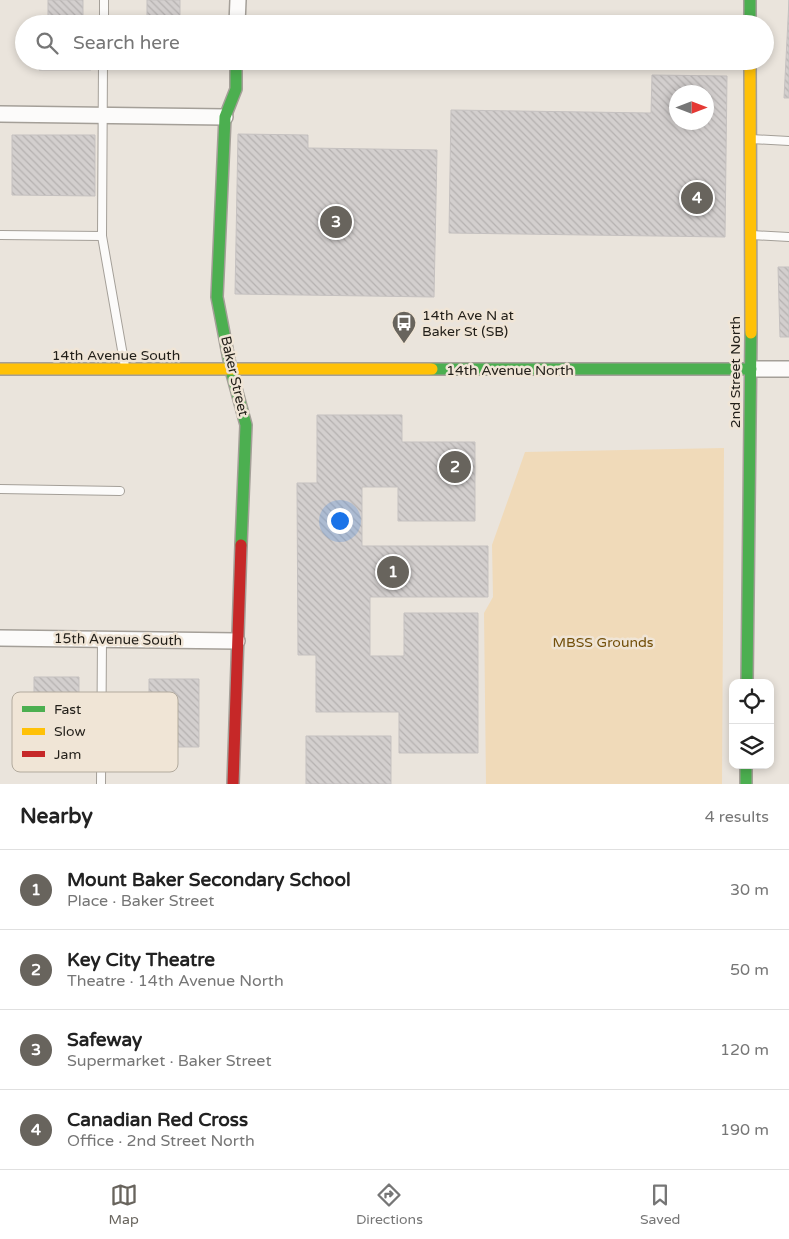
<!DOCTYPE html>
<meta charset="utf-8">
<style>
:root{--surface:#fff;--page:#f2f2f2;--text:#222;--muted:#767676;--line:#e0e0e0;--accent:#68645d}
body{margin:0;font-family:"Varela Round",sans-serif;background:var(--page);color:var(--text)}
.controls{position:absolute;right:15px;bottom:15px;display:grid;overflow:hidden;border-radius:10px;box-shadow:0 2px 8px #0003}
.controls button{width:45px;height:45px;display:grid;place-items:center;padding:0;border:0;border-bottom:1px solid var(--line);background:var(--surface);color:var(--text);font:25px sans-serif}
.compass{position:absolute;left:669px;top:85px;width:45px;height:45px;border-radius:50%;background:var(--surface);box-shadow:0 2px 8px #0003;rotate:90deg}
.you{position:absolute;left:339px;top:520px;width:18px;height:18px;margin:-12px;border:4px solid #fff;border-radius:50%;background:#1a73e8;box-shadow:0 0 0 8px #1a73e833}
.badge{display:grid;place-items:center;width:32px;height:32px;border-radius:50%;background:var(--accent);color:#fff;font-size:16px;font-weight:700}
.pin{position:absolute;translate:-50% -50%;border:2px solid #fff;box-shadow:0 1px 5px #0006}
.list{margin:0;padding:0;list-style:none}
h2{display:flex;justify-content:space-between;align-items:center;height:65px;margin:0;padding:0 20px;font-size:21px}
h2 small{font-size:16px;font-weight:400;color:var(--muted)}
.list li{display:grid;grid-template-columns:32px 1fr auto;gap:15px;align-items:center;box-sizing:border-box;height:80px;padding:0 20px;border-top:1px solid var(--line)}
.list b{display:block;font-size:19px;white-space:nowrap}
.list p{margin:0;font-size:16px;white-space:nowrap;color:var(--muted)}
.list em{font-size:16px;font-style:normal;color:var(--muted)}
.icon{flex:none;width:28px;height:28px;fill:none;stroke:currentColor;stroke-width:2;stroke-linecap:round;stroke-linejoin:round}
.map{position:relative;flex:none;width:789px;height:784px;overflow:hidden}
.search{position:absolute;background:var(--surface);box-shadow:0 2px 8px #0003;left:15px;right:15px;top:15px;height:55px;display:flex;align-items:center;gap:12px;box-sizing:border-box;padding:0 18px;border-radius:28px;color:var(--muted);font-size:19px}
.sheet{height:385px;background:var(--surface)}
nav{display:flex;justify-content:space-around;align-items:center;box-sizing:border-box;height:70px;border-top:1px solid var(--line);background:var(--surface);font-size:14px;color:var(--muted)}
nav a{display:grid;justify-items:center;gap:2px}
nav .on{color:var(--accent)}
.map>svg:first-child{display:block}
.green{fill:#f0dab9}
.building{fill:url(#building-back-hatch);stroke:#c5c1c0;fill-rule:evenodd}
.lines{fill:none;stroke-linecap:round;stroke-linejoin:round}
.lane-casing{stroke:#a49f98;stroke-width:10}
.street-casing{stroke:#a49f98;stroke-width:18}
.fast-casing{stroke:#a49f98;stroke-width:14}
.slow-casing{stroke:#a49f98;stroke-width:14}
.jam-casing{stroke:#a49f98;stroke-width:14}
.lane{stroke:#fcfbfa;stroke-width:8}
.street{stroke:#fcfbfa;stroke-width:15}
.fast{stroke:#4caf50;stroke-width:11}
.slow{stroke:#ffc107;stroke-width:11}
.jam{stroke:#c62828;stroke-width:11}
.labels{text-anchor:middle;stroke-width:5;stroke-linejoin:round;paint-order:stroke}
.poi-label{font-size:14px;fill:#221f19;stroke:#f0e5d6;text-anchor:start}
.street-label{font-size:14px;fill:#221f19;stroke:#f0e5d6}
.park-label{font-size:14px;fill:#724f0a;stroke:#f0e5d6}
.key{fill:#f0e5d6;stroke:#b2aa9d;stroke-width:1}
.key-label{font-size:14px;fill:#221f19}
</style>
<div class="map">
<svg width="789" height="784" viewBox="0 0 789 784">
<defs>
<pattern id="building-back-hatch" width="6" height="6" patternUnits="userSpaceOnUse" patternTransform="scale(1.25)"><rect width="6" height="6" fill="#d3cfce"/><path d="M-1 5l2 2M0 0l6 6M5-1l2 2" fill="none" stroke="#b5b1b0"/></pattern>
</defs>
<rect width="100%" height="100%" fill="#eae4dc"/>
<path class="green" d="M724,448L722,784H486L484,613L493,597L492,545L525,452Z"/>
<path class="building" d="M48,0H83V22H48Z
M147,0H180V24H147Z
M789,0V98H784Z
M39,61H91V70H39Z
M652,75L727,76L725,237L449,233L451,110L651,113ZM676,92H706V122H676Z
M238,134L308,135V148L437,150L434,297L235,294Z
M12,135H95V196L12,195Z
M778,267H789V337H780Z
M317,415H402V442H475V521H398V487H362V546H488V597H370V656H404V613H478V753H399V712H316V655H298L297,483H317Z
M34,677H79V746H34Z
M149,679H199V747H149Z
M306,736H391V784H306Z"/>
<g class="lines">
<defs>
<path id="lane" d="M104,24V0
M103,61L102,236L125,367
M751,139L789,141
M0,235L102,236
M752,235L789,237
M0,489L120,491
M101,784L102,639"/>
<path id="street" d="M237,24L238,0
M0,114L225,117
M751,369H789
M0,638L237,641"/>
<path id="fast" d="M750,0V24
M236,61V89L225,117L217,297L231,370L246,425L241,545
M432,369H751
M747,683L751,333
M746,765V784"/>
<path id="slow" d="M750,61L751,333
M0,369H432"/>
<path id="jam" d="M233,784L241,545"/>
</defs>
<use href="#lane" class="lane-casing"/>
<use href="#street" class="street-casing"/>
<use href="#fast" class="fast-casing"/>
<use href="#slow" class="slow-casing"/>
<use href="#jam" class="jam-casing"/>
<use href="#lane" class="lane"/>
<use href="#street" class="street"/>
<use href="#fast" class="fast"/>
<use href="#slow" class="slow"/>
<use href="#jam" class="jam"/>
</g>
<defs>
<symbol id="bus-pin" viewBox="-11 -11 22 30"><path d="M0 17L-7.5 6A9.5 9.5 0 1 1 7.5 6Z" fill="#68645d" stroke="#f0e5d6"/><path d="M-5-6H5V4H4V6H2V4H-2V6H-4V4H-5ZM-3.5-4V0h7V-4ZM-3.5 1.2v1.5H-2V1.2ZM2 1.2v1.5H3.5V1.2Z" fill="#fff"/></symbol>
</defs>
<g fill-rule="evenodd">
<use href="#bus-pin" x="390" y="309" width="28" height="38"/>
</g>
<g class="labels">
<g class="poi-label">
<text x="422" y="320">14th Ave N at<tspan x="422" dy="16">Baker St (SB)</tspan></text>
</g>
<g class="street-label">
<text x="116" y="360">14th Avenue South</text>
<text x="510" y="375">14th Avenue North</text>
<text transform="translate(735 372) rotate(-90)" y="5">2nd Street North</text>
<text transform="translate(235 376) rotate(77)" y="5">Baker Street</text>
<text transform="translate(118 639) rotate(1)" y="5">15th Avenue South</text>
</g>
<g class="park-label">
<text x="603" y="647">MBSS Grounds</text>
</g>
</g>
<rect x="12" y="692" width="166" height="80" rx="8" class="key"/>
<rect x="22" y="706" width="23" height="6" fill="#4caf50"/>
<rect x="22" y="728" width="23" height="7" fill="#ffc107"/>
<rect x="22" y="751" width="23" height="6" fill="#c62828"/>
<g class="key-label">
<text x="54" y="714">Fast</text>
<text x="54" y="736">Slow</text>
<text x="54" y="759">Jam</text>
</g>
</svg>
<div class="controls">
<button><svg class="icon" aria-label="locate" viewBox="0 0 24 24"><circle cx="12" cy="12" r="6"/><path d="M12 2v4M12 18v4M2 12h4M18 12h4"/></svg></button>
<button><svg class="icon" aria-label="layers" viewBox="0 0 24 24"><path d="M12 4l9 5-9 5-9-5zM3 14l9 5 9-5"/></svg></button>
</div>
<svg class="compass" viewBox="-18 -18 36 36"><path d="M0-13l5 13h-10z" fill="#e53935"/><path d="M0 13l5-13h-10z" fill="#767676"/></svg>
<div class="you"></div>
<div class="pin badge" style="left:393px;top:572px">1</div>
<div class="pin badge" style="left:455px;top:467px">2</div>
<div class="pin badge" style="left:336px;top:222px">3</div>
<div class="pin badge" style="left:697px;top:198px">4</div>
<div class="search"><svg class="icon" aria-label="search" viewBox="0 0 24 24"><circle cx="10" cy="10" r="6"/><path d="M15 15l6 6"/></svg>Search here</div>
</div>
<section class="sheet">
<h2>Nearby<small>4 results</small></h2>
<ul class="list">
<li><span class="badge">1</span><div><b>Mount Baker Secondary School</b><p>Place · Baker Street</p></div><em>30 m</em></li>
<li><span class="badge">2</span><div><b>Key City Theatre</b><p>Theatre · 14th Avenue North</p></div><em>50 m</em></li>
<li><span class="badge">3</span><div><b>Safeway</b><p>Supermarket · Baker Street</p></div><em>120 m</em></li>
<li><span class="badge">4</span><div><b>Canadian Red Cross</b><p>Office · 2nd Street North</p></div><em>190 m</em></li>
</ul>
</section>
<nav>
<a class="on"><svg class="icon" aria-label="map" viewBox="0 0 24 24"><path d="M3 6l6-2 6 2 6-2v14l-6 2-6-2-6 2zM9 4v14M15 6v14"/></svg>Map</a>
<a><svg class="icon" aria-label="directions" viewBox="0 0 24 24"><path d="M12 3l9 9-9 9-9-9zM9 14v-3h6M13 9l2 2-2 2"/></svg>Directions</a>
<a><svg class="icon" aria-label="saved" viewBox="0 0 24 24"><path d="M7 4h10v16l-5-4-5 4z"/></svg>Saved</a>
</nav>
